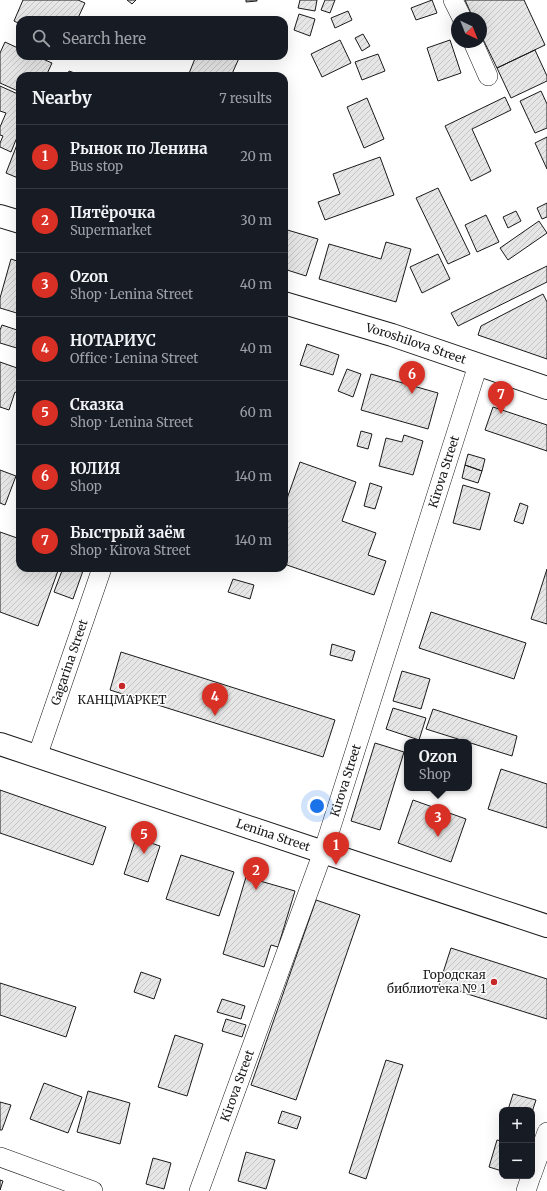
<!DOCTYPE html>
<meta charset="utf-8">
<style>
:root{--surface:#171b24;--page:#20242c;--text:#f1f3f6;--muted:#9ea1a6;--line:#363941;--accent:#d93025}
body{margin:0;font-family:Merriweather,serif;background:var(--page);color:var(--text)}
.controls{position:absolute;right:12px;bottom:12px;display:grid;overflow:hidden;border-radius:8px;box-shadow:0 4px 16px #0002}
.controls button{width:36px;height:36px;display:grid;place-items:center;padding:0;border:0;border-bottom:1px solid var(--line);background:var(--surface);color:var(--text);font:20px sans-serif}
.compass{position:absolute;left:451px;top:12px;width:36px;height:36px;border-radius:50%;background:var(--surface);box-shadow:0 4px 16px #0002;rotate:137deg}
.you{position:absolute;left:317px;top:806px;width:14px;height:14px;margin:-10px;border:3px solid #fff;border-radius:50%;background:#1a73e8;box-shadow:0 0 0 6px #1a73e833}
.badge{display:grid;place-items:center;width:26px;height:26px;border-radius:50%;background:var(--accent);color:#fff;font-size:13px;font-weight:700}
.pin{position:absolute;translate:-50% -33px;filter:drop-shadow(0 1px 2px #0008)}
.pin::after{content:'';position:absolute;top:21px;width:14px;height:12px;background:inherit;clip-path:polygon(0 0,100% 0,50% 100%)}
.popup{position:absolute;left:404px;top:739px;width:68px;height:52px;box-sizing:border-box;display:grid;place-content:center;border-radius:8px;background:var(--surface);filter:drop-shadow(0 1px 3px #0005);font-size:13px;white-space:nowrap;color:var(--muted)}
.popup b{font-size:15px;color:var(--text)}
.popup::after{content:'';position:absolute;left:50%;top:100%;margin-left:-8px;border:8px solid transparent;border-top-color:var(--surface)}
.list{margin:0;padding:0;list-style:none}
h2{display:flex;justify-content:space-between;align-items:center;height:52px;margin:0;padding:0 16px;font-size:17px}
h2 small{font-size:13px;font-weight:400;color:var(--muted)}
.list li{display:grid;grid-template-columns:26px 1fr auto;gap:12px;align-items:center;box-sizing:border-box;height:64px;padding:0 16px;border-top:1px solid var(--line)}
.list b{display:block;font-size:15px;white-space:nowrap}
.list p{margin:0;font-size:13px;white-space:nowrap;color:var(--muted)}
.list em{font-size:13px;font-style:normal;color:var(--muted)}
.icon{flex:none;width:22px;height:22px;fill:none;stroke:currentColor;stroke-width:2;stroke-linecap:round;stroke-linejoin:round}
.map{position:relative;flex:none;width:547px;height:1191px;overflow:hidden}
.search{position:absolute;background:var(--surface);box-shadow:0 4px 16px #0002;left:16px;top:16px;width:272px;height:44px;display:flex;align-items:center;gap:10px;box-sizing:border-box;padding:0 14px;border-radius:12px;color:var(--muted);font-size:15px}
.panel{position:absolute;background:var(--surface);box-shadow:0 4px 16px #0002;left:16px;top:72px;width:272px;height:500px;border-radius:12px}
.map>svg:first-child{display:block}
.building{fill:url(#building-hatch);stroke:#1a1a1a}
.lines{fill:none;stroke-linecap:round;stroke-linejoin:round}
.minor-casing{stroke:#1a1a1a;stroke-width:20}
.secondary-casing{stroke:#1a1a1a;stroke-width:24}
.minor{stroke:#fff;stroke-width:19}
.secondary{stroke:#fff;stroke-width:22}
.poi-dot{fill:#c62828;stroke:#fff;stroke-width:1.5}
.labels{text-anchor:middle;stroke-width:3;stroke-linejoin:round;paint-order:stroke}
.street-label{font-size:12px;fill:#1a1a1a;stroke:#fff}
.poi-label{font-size:12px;fill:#1a1a1a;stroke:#fff}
</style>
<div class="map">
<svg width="547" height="1191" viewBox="0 0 547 1191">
<defs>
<pattern id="building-hatch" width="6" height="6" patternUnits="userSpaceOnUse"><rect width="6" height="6" fill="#e6e6e6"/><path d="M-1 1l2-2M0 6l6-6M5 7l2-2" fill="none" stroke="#c5c5c5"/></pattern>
</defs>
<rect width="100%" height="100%" fill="#fff"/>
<path class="building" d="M23,0H78L85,3L77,20H20V24L14,21Z
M127,0H136L132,4Z
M246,0H257V1L246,2Z
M300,0H317L315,11L298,8Z
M325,0H335L330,13L321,10Z
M432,0L437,13L416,20L411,8Z
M465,0H524L545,45L497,68L481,35V18H473Z
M348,11L352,20L335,28L331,18Z
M299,14L315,19L310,36L294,30Z
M363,34L370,46L362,51L355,38Z
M340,40L351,63L322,77L311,54Z
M450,40L461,73L438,81L427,48Z
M5,42L20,49V56H36L52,63L46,76H20V92L0,83V53Z
M535,50L547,76V81L511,98L497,68Z
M378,54L385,71L362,80L355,62Z
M196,56H240L231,76H188Z
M69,71L83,76H67Z
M0,86L20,95V130L11,152L0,147V143L3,136L0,135V127L6,113L0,111Z
M541,91L547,104V128L535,133L520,101Z
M505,97L511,110L472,129L491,171L471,181L445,126Z
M367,98L384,139L364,148L347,107Z
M20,137V172L18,178L6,173Z
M547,137V169L535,143Z
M380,157L394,195L325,220L318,202L340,194L333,174Z
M438,188L470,254L448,264L416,198Z
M547,203V217L542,219L537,208Z
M516,211L521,221L508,228L503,217Z
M486,215L499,242L477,252L465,225Z
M539,221L547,233L508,260L500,248Z
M284,229L318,239L306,276L284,269Z
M386,242L411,249L396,302L319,279L329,244L381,259Z
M438,254L450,279L422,293L410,267Z
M11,259L20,262V314L0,308V298Z
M547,266V282L458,326L451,313Z
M543,294L547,302V359L478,335L481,326Z
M2,325L20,331V349L0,343V330Z
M307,344L339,355L333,375L300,365Z
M0,362L20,369V394L15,392L9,410L0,407Z
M347,369L361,374L353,397L338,391Z
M371,374L438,393L428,429L361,410Z
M493,407L547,425V451L485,430Z
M361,431L372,434L368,449L357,446Z
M404,435L423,441L413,475L379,466L386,438L402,442Z
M468,454L485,459L482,471L465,465Z
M300,462L356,482L342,521L376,533L368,555L386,561L374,595L284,564V507Z
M465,465L482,471L478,483L462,478Z
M0,470L16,476L5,505L0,503Z
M370,483L382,487L375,509L364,506Z
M463,485L490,493L480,530L453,523Z
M520,503L528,506L523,524L514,521Z
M0,532L20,539V568H59L38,626L0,612Z
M63,568H84L73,599L54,592Z
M547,569V624L531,619Z
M233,579L254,585L250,599L228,592Z
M431,612L526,643L514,679L419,648Z
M332,644L355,651L352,661L330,655Z
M121,652L335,720L323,757L110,690Z
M402,671L430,679L421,709L393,701Z
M393,708L426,718L419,740L386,729Z
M433,709L517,736L512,756L426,729Z
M375,743L404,752L380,830L351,821Z
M501,769L547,784V828L488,809Z
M0,790L106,827L93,865L0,833Z
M413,800L466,819L451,862L398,843Z
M136,838L160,846L148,882L124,874Z
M181,855L234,872L219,916L166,899Z
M246,877L295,891L278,947L271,945L264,967L223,954Z
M316,900L360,915L296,1100L251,1085Z
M451,948L547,979V1019L439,985Z
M141,972L161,979L154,999L134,992Z
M0,983L76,1007L66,1037L0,1015Z
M222,999L245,1006L241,1019L217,1012Z
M226,1019L246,1025L242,1037L222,1031Z
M175,1035L203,1044L187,1096L158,1087Z
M386,1060L403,1065L366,1179L349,1173Z
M44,1083L82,1097L68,1133L30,1119Z
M88,1091L130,1103L120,1144L77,1132Z
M513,1094L536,1100L532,1112V1110H508Z
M0,1102L11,1105L2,1130H0Z
M282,1111L301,1117L297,1129L278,1123Z
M497,1140L502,1141V1171L489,1167Z
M246,1152L275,1160L266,1189L238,1181Z
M153,1158L171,1163L164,1189L146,1184Z
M0,1180L3,1181L0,1190Z"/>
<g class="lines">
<defs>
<g id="minor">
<path d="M453,0L462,18"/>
<path d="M473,42L488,76"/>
<path id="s1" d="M37,757L102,568"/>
<path d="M0,1157L93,1191"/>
<path d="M532,1174L547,1132"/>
<path id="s2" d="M199,1191L323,852L478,365"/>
<path d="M526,1191L531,1176"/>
</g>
<g id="secondary">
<path d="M0,216L20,222"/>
<path id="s3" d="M284,303L392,335L547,388"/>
<path id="s4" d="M0,744L323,852L547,926"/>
</g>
</defs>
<use href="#minor" class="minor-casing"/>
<use href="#secondary" class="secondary-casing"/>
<use href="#minor" class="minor"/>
<use href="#secondary" class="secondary"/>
</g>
<g class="poi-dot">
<circle cx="122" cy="686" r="4"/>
<circle cx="494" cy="982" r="4"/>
</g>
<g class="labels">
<g class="street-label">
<text dy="4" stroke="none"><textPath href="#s3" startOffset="138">Voroshilova Street</textPath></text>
<text dy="4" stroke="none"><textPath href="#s2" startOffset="760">Kirova Street</textPath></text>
<text dy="4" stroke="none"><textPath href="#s1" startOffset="100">Gagarina Street</textPath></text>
<text dy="4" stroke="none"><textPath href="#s2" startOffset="436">Kirova Street</textPath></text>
<text dy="4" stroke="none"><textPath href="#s4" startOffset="288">Lenina Street</textPath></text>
<text dy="4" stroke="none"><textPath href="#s2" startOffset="112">Kirova Street</textPath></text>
</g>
<g class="poi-label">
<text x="122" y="704">КАНЦМАРКЕТ</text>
<text x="486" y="979" text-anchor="end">Городская<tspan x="486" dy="14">библиотека № 1</tspan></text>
</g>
</g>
</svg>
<div class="controls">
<button>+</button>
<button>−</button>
</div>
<svg class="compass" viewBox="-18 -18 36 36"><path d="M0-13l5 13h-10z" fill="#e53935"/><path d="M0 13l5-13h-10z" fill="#9ea1a6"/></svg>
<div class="you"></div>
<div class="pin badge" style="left:336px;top:865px">1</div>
<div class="pin badge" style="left:256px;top:890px">2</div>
<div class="pin badge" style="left:438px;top:837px">3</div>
<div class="popup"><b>Ozon</b>Shop</div>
<div class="pin badge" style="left:215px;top:716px">4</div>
<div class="pin badge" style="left:144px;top:854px">5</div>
<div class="pin badge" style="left:412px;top:394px">6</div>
<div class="pin badge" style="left:501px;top:414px">7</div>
<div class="search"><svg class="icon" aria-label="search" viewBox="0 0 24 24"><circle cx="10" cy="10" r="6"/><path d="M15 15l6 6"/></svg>Search here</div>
<section class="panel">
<h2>Nearby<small>7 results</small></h2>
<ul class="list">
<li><span class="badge">1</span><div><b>Рынок по Ленина</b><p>Bus stop</p></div><em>20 m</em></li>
<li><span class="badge">2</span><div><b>Пятёрочка</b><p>Supermarket</p></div><em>30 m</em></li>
<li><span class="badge">3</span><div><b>Ozon</b><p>Shop · Lenina Street</p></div><em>40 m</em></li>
<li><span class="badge">4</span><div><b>НОТАРИУС</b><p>Office · Lenina Street</p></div><em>40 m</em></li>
<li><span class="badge">5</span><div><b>Сказка</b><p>Shop · Lenina Street</p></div><em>60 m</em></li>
<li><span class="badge">6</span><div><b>ЮЛИЯ</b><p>Shop</p></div><em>140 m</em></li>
<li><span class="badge">7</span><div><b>Быстрый заём</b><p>Shop · Kirova Street</p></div><em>140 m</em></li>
</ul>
</section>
</div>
